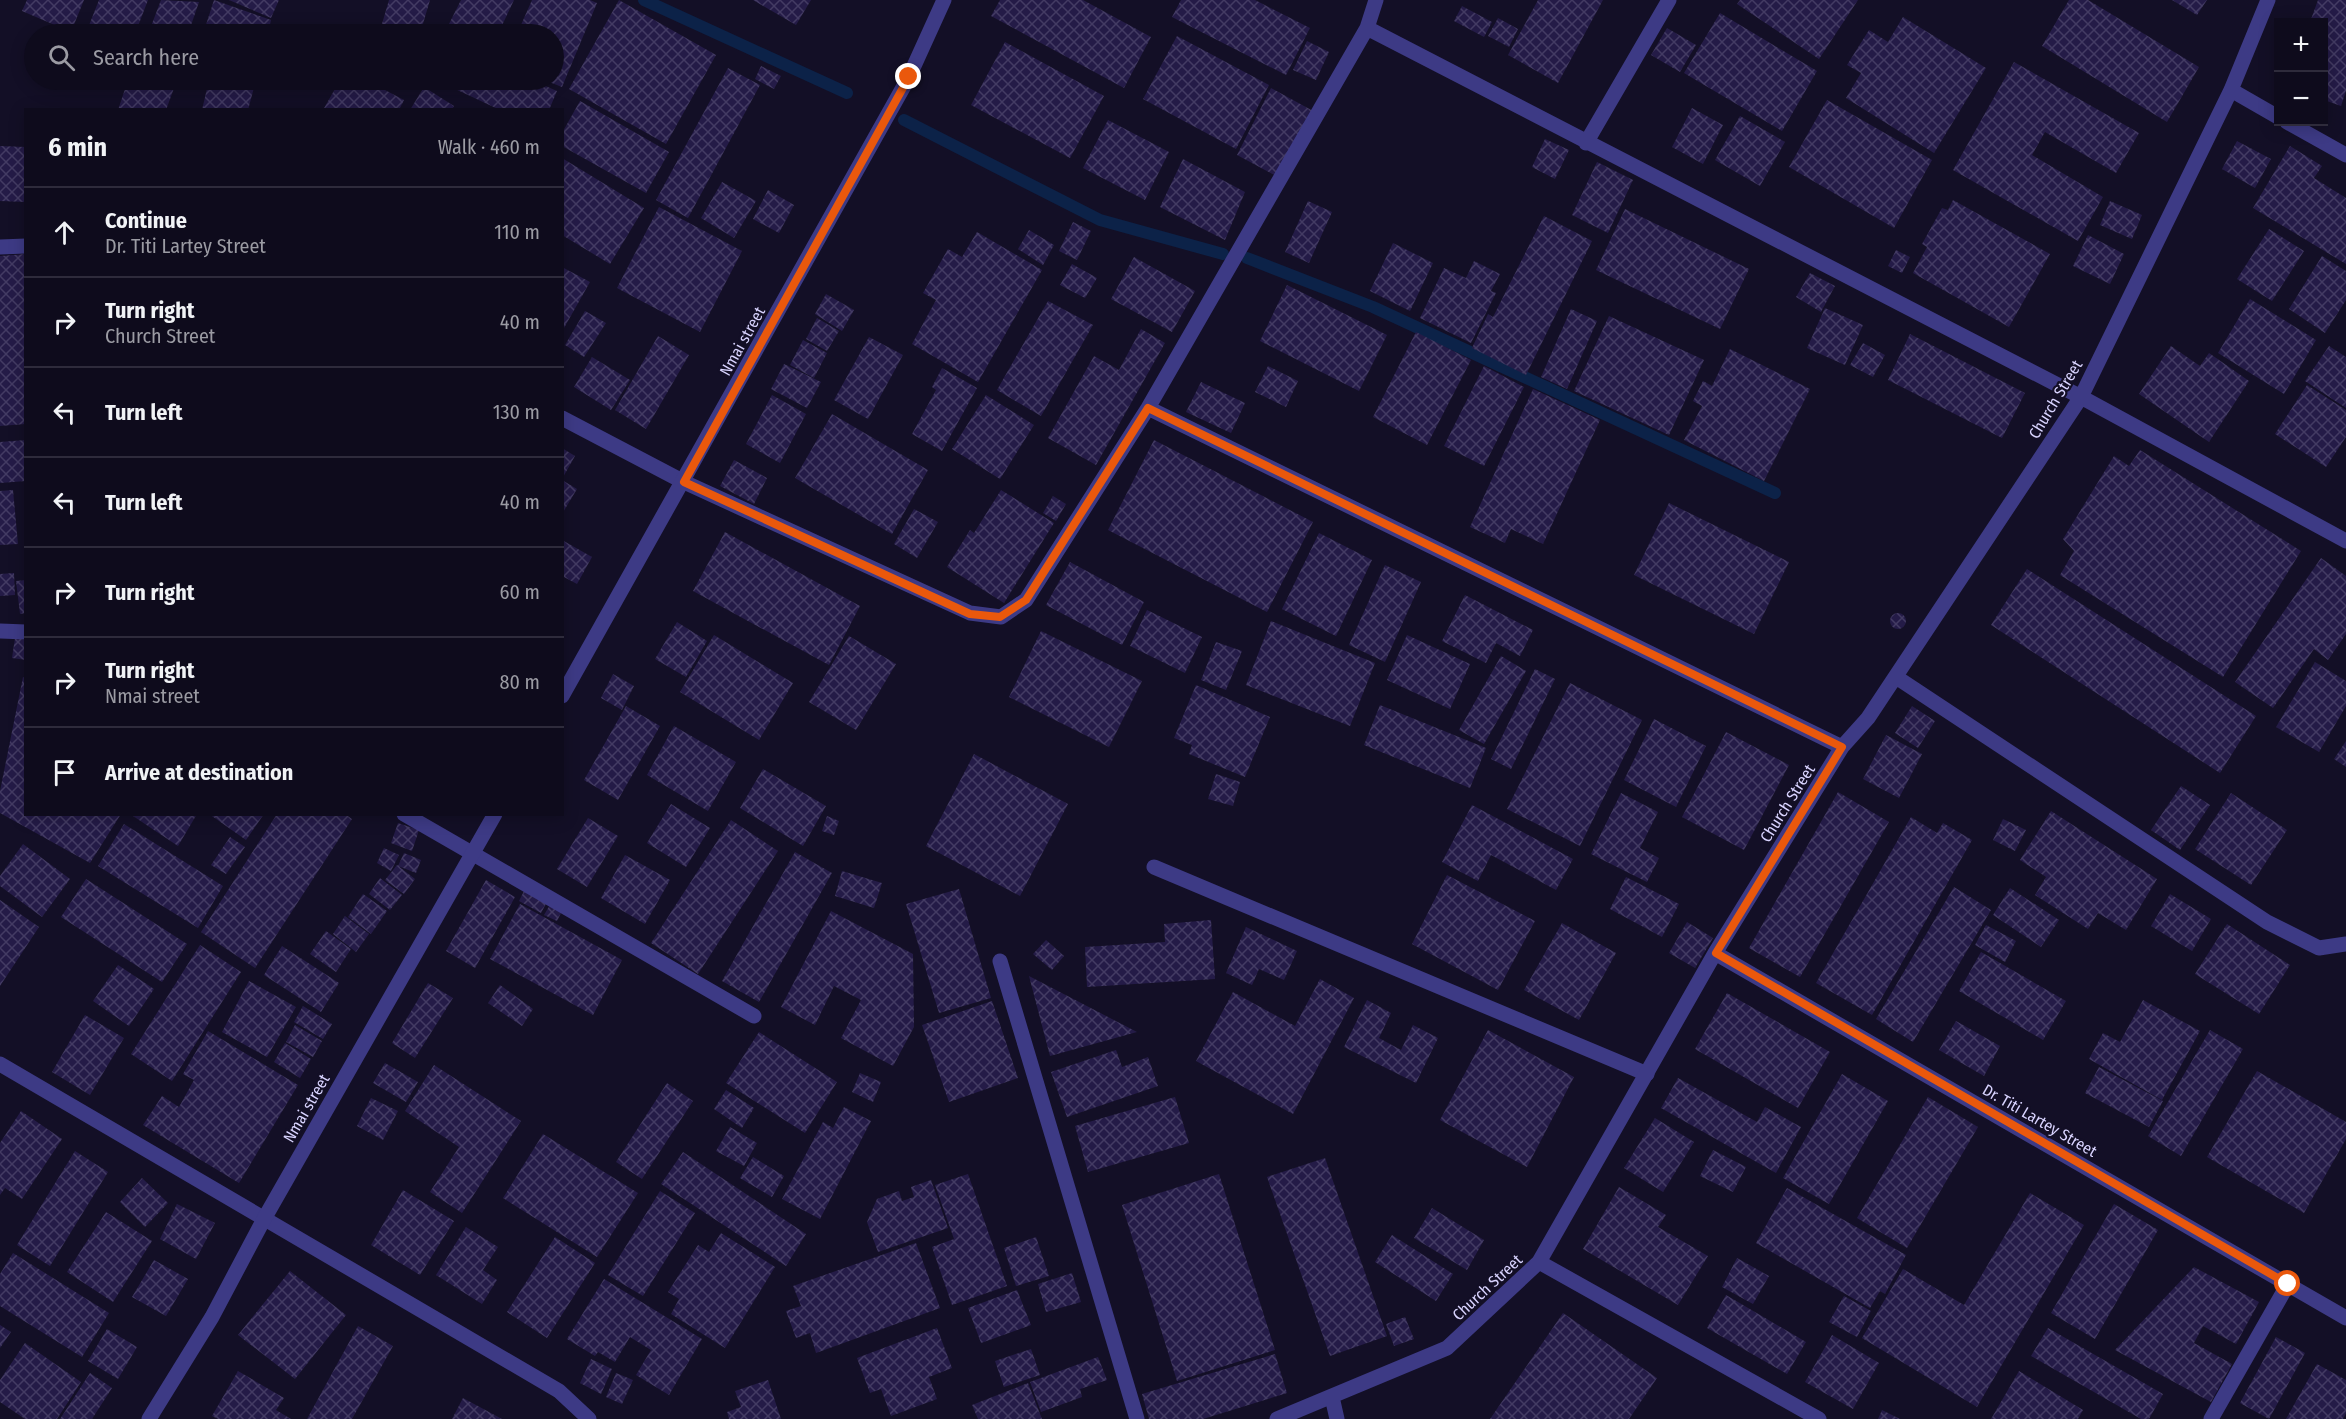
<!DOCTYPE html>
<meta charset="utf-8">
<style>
:root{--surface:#0e0b1c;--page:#1c1929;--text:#f1f3f6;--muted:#9b9ba3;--line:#2e2b3b}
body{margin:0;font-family:"Fira Sans Condensed",sans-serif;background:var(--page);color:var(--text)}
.controls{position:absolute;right:18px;top:18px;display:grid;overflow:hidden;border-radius:0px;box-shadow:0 3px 15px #0003}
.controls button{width:54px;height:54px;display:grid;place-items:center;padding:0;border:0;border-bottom:2px solid var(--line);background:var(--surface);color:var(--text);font:30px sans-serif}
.stop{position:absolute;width:18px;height:18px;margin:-14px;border:4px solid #ea580c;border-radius:50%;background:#fff}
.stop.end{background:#ea580c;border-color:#fff;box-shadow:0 2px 6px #0008}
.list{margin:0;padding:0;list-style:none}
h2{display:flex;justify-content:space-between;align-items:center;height:78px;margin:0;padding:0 24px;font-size:26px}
h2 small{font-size:20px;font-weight:400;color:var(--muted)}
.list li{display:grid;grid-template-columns:39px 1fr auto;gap:18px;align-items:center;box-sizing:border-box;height:90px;padding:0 24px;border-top:2px solid var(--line)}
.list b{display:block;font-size:22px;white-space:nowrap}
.list p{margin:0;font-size:20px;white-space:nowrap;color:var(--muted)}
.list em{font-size:20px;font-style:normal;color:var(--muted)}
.icon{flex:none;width:33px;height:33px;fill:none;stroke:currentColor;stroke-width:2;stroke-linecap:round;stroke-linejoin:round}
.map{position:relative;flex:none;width:2346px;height:1419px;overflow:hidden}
.search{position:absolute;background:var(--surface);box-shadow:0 3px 15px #0003;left:24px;top:24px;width:540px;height:66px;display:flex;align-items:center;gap:15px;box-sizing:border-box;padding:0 21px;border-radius:33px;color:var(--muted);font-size:22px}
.panel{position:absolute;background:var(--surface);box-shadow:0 3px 15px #0003;left:24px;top:108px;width:540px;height:708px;border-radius:0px}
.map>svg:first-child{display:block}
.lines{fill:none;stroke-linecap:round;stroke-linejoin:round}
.stream{stroke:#0c2248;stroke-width:12}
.building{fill:url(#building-cross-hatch)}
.service{stroke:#3d3a85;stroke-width:15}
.minor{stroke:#3d3a85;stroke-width:15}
.tertiary{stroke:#3d3a85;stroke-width:15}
.route{stroke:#ea580c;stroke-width:8}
.labels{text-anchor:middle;stroke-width:4.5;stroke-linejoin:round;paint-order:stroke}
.street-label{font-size:16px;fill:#d9d4ff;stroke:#130f26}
</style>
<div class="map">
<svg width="2346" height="1419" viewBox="0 0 2346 1419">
<defs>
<pattern id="building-cross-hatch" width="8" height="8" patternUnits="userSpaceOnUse" patternTransform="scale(1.5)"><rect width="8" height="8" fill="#241b47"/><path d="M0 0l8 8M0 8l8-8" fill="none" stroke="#433b63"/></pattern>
</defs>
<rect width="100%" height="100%" fill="#130f26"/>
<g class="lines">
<path class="stream" d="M644,0L847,93
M904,120L1100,220L1223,254
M1247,258L1373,307L1775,493"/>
</g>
<path class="building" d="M27,0H84L71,32L22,11Z
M99,0H148L135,34L86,33Z
M161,0L199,2L188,34H164L150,29Z
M214,0L271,20L268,34H203Z
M229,0H279L271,18Z
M389,0H430L420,34H379Z
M461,0H514L498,34H472L449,24Z
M532,0H590L597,3L562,87L544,80H554V34H517Z
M619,0L716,55L666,144L569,89Z
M753,0H811L796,25Z
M1000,0H1083L1151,37L1124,88L991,16Z
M1181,0H1255L1310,28L1286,75L1172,17Z
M1538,0H1603L1558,83L1508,55Z
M1740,0H1858L1819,59L1737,4Z
M2069,0H2088L2199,67L2167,122L2042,46Z
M2172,0H2207L2197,15Z
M2318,0H2346V91L2341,106L2324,100V22H2310Z
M1462,6L1492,22L1484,37L1454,21Z
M1720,13L1817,71L1782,131L1684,73Z
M1903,17L1986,68L1934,153L1846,98L1861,73L1847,65L1869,30L1888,42Z
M1498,18L1518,29L1509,47L1488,36Z
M1667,28L1696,45L1680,72L1651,55Z
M1177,36L1269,85L1236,149L1143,99Z
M1307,41L1329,52L1316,80L1293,70Z
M1005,42L1104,96L1070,158L971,105Z
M2014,62L2139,133L2116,173L2045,132L2032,155L2103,197L2078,241L1953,170Z
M761,66L781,76L774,89L755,79Z
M728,68L760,85L688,218L656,200Z
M128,80H177L166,110H118Z
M209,80H256L248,110H202Z
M340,80H366L404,100L399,110H323Z
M436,80H532L557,91L549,110H500Z
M424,87L454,106L452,110H410Z
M1271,88L1315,112L1280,178L1237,155Z
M1827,100L1932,160L1894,228L1789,167Z
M580,101L669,152L646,193L562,146V133Z
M1692,108L1723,125L1703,164L1672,147Z
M1740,116L1785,142L1760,186L1715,160Z
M1108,120L1169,152L1145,200L1083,168Z
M1545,139L1569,150L1555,179L1532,167Z
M2237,141L2271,159L2255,188L2222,169Z
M0,146L26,147V202L0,201Z
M2290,146L2322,166L2314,178L2346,198V264L2253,208Z
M562,158L644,208L610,264L562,235Z
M1183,159L1245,192L1225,240L1160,207Z
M1597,162L1633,180L1608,233L1572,215Z
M722,182L756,201L734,238L701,218Z
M768,190L794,205L779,233L753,219Z
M1953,200L2050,254L2009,327L1913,273L1927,247L1922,244L1942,208L1948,210Z
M1308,201L1332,212L1309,263L1285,252Z
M2110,201L2142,215L2132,239L2100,225Z
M659,207L742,251L700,332L617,288Z
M1625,209L1749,269L1720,329L1596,270Z
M1544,216L1592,241L1526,375L1472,348L1488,314L1493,317Z
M1073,222L1091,231L1077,260L1059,251Z
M2269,229L2304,251L2272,301L2237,279Z
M1029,230L1054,245L1043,265L1018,249Z
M977,232L1042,270L978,382L912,344L936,300L923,293L948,249L962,257Z
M2088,235L2124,254L2110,284L2073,266Z
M1393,243L1433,263L1410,311L1370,291Z
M1896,250L1910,257L1902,273L1888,266Z
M26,254V424L0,426V256Z
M2322,256L2346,271V300L2325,333L2289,309Z
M1134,257L1195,291L1172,332L1111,299Z
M1474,261L1500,274L1491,291L1496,293L1471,343L1420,318L1444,268L1466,278Z
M1072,264L1097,278L1085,298L1060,285Z
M562,267L590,282L564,328L562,327Z
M1810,273L1835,286L1821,312L1796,297Z
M1287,285L1387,335L1359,391L1260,341Z
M826,294L854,310L842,331L815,314Z
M2250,299L2316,340L2284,394L2218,353Z
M1048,301L1093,325L1041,416L997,390Z
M1825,308L1863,325L1845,365L1807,348Z
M1571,309L1597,321L1567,389L1541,377Z
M585,311L606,323L584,357L565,345Z
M1609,316L1704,360L1669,435L1574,391Z
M817,318L839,331L827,351L806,339Z
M1141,329L1165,343L1096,465L1048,438L1094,356L1119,370Z
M1416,332L1471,360L1427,445L1373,417Z
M1910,334L2025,393L2002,438L1888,380Z
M658,336L689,355L646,429L615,410Z
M869,337L903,355L868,419L834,400Z
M803,340L827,353L814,378L790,365Z
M1863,343L1885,355L1873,377L1850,365Z
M2171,346L2200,366L2209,353L2249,381L2209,442L2139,394Z
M2329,346L2346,357V408L2305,381Z
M1730,349L1810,389L1764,481L1684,440L1702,406L1693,401L1703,381L1712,386Z
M592,357L630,380L611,410L574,387Z
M784,364L821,382L807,408L771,389Z
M1268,366L1298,381L1286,407L1255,392Z
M1484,366L1524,387L1484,466L1444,446Z
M942,368L977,388L942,451L912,434L936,390L932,387Z
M1201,382L1245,403L1231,433L1186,412Z
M2307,385L2346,410V437L2326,467L2275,434Z
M1533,389L1600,420L1543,544L1511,529L1505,543L1470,527Z
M772,395L806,414L780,463L746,444Z
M986,395L1034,425L1000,479L952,449Z
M832,414L928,470L892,534L795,478Z
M26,440V481L0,483V442Z
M1154,440L1313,522L1267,612L1108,530Z
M562,448L575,456L562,479Z
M2140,450L2301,551L2223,677L2060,575L2074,551L2063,539L2114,456L2129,466Z
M734,460L767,478L754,504L720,486Z
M562,480L577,489L562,514Z
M13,490L18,544L0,545V491Z
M1001,490L1054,523L1004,603L947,567L970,530L974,533Z
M1053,496L1066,504L1056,521L1043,513Z
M1669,503L1789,562L1754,634L1634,575Z
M914,509L938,522L917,558L894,544Z
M725,532L860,606L829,665L693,591Z
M1319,533L1372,560L1336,636L1282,609Z
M562,540L592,557L577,584L562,576Z
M2321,558L2346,576V634L2328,660L2314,649L2273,708L2235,682Z
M1070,562L1144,602L1122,645L1046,605Z
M1385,565L1421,582L1385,662L1349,645Z
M2027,569L2256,716L2220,773L1991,625Z
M14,573L15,595L0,596V574Z
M26,580V613L20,614L16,581Z
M1465,595L1533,630L1520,656L1496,643L1486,663L1442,641Z
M1147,610L1202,637L1185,673L1130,646Z
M1890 621a8 8 0 1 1 16 0a8 8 0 1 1-16 0Z
M1271,621L1375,663L1350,726L1246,685Z
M677,622L707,641L686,677L655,659Z
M1041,631L1142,681L1109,747L1009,697Z
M714,635L793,683L759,740L680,692Z
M1407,635L1470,664L1450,709L1387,680Z
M849,636L896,664L856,730L809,702Z
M15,638L26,640V660L12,658Z
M1216,642L1242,651L1226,690L1201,680Z
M1501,656L1526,671L1484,744L1459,730Z
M2315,662L2346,681V706L2319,752L2276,727Z
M1535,669L1555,679L1511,769L1491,759Z
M613,674L634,686L622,710L601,698Z
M23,677L26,678V814H121L90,863L0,813V791Z
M1570,683L1642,720L1580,846L1507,809Z
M1196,685L1270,717L1245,777L1189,754L1192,745L1174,738Z
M1380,705L1486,748L1470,788L1364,745Z
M626,706L660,726L618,800L584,780Z
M1912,706L1935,721L1918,748L1895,733Z
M1654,719L1706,746L1676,807L1624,780Z
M674,726L736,762L708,811L647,775Z
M1726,732L1789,765L1744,850L1682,817Z
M1886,735L1922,754L1899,798L1863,779Z
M2346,741V767L2334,759Z
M974,754L1068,804L1020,896L926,846Z
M763,769L826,806L803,846L740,808Z
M1216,774L1240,782L1233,806L1208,799Z
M2181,786L2210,805L2180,850L2151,830Z
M1838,792L1889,822L1800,977L1749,948Z
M1621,793L1658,812L1640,848L1659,858L1647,882L1591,854Z
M2231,793L2287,830L2251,885L2195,849Z
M671,804L710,828L686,867L647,843Z
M1472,805L1573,859L1556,890L1491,855L1478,881L1442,862Z
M2051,811L2157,879L2126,930L2098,913L2088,929L2035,895L2046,877L2020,860Z
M130,814H197L178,846Z
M209,814H264L246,840Z
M277,814H345L352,819L255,968L201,932Z
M827,816L839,821L834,835L822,831Z
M1911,817L1937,833L1943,823L1972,840L1872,1015L1816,983Z
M588,818L618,836L587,887L557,869Z
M2003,819L2026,830L2015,851L1993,840Z
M731,820L778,851L698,974L651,943Z
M398,823L419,830L412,851L391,843Z
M124,824L223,886L198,928L98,866Z
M230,837L245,847L226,874L211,865Z
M23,844L70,879L42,917L0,886V876Z
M384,848L399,855L391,871L377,863Z
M795,852L832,873L759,1002L722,981Z
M404,853L421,860L416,873L398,866Z
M625,855L670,880L645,924L601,898Z
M397,865L415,879L404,894L385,880Z
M842,871L882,883L874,908L835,896Z
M1447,875L1535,921L1498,990L1412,944Z
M1626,877L1679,904L1662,937L1610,909Z
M380,878L402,895L390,910L369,894Z
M86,879L187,944L162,982L61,917Z
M486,880L515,897L475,968L446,951Z
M1954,887L1991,910L1913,1042L1876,1019Z
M2010,888L2059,920L2041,947L1993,915Z
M959,889L991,998L939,1013L906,904Z
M524,891L547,902L541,913L519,901Z
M363,894L387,911L371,934L348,917Z
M2170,894L2211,919L2192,951L2151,926Z
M0,900L39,927L0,986Z
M551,903L563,909L557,921L544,915Z
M520,904L622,960L593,1015L490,959Z
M831,911L913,954L914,1027L893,1066L841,1038L861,1000L834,986L815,1025L781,1007Z
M345,916L369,934L356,952L333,934Z
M1211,920L1215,979L1087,987L1085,947L1165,942L1164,924Z
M1687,922L1713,938L1695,968L1669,953Z
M1562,923L1616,953L1579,1020L1524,990Z
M2227,924L2290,965L2259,1014L2195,974Z
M1986,925L2016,941L2005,962L1975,945Z
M1246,927L1297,951L1284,980L1259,969L1252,985L1226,973Z
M326,931L351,949L336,972L310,954Z
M1046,940L1064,956L1052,970L1033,954Z
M200,945L241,972L172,1081L131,1054Z
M282,946L339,983L321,1012L264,975Z
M1981,952L2066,1001L2043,1040L1959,991Z
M118,965L154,989L129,1026L93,1001Z
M1029,976L1137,1032L1050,1056Z
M1320,979L1354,998L1293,1114L1196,1061L1233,992L1295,1026Z
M249,981L296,1007L267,1057L222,1032Z
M428,983L453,998L415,1058L392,1043Z
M500,985L533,1009L522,1026L488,1003Z
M1727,993L1830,1052L1798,1108L1695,1049Z
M1367,1000L1391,1013L1379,1038L1401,1050L1413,1025L1438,1038L1416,1083L1344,1047Z
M2143,1000L2200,1031L2162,1100L2089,1059L2103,1033L2120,1042Z
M992,1001L1018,1078L949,1102L922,1025Z
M303,1006L332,1024L323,1039L294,1022Z
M85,1015L124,1038L90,1095L52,1072Z
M1956,1021L2000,1046L1984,1076L1939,1050Z
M295,1025L322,1041L313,1057L286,1042Z
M1488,1030L1574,1077L1527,1167L1440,1120Z
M2210,1030L2243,1049L2181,1156L2148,1136Z
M208,1031L298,1085L239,1183L143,1125L162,1096L179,1107L194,1080L183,1074Z
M759,1032L837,1082L805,1133L726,1083Z
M285,1043L311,1059L300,1078L274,1062Z
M1116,1050L1122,1067L1148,1057L1158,1086L1067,1117L1051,1072Z
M385,1063L418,1082L406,1102L373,1083Z
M434,1065L521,1121L462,1213L430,1192L459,1147L405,1111Z
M2099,1067L2163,1101L2149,1127L2085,1093Z
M2257,1071L2346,1122V1139L2304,1213L2207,1157Z
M860,1073L881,1082L873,1102L852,1092Z
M1842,1074L1888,1101L1829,1204L1783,1178Z
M1678,1078L1757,1122L1765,1107L1801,1127L1776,1173L1661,1108Z
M667,1083L693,1101L642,1179L616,1162Z
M726,1090L754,1108L742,1128L714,1109Z
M1175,1097L1189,1143L1088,1172L1075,1126Z
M1928,1097L1978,1127L1907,1248L1857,1218Z
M371,1098L398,1111L383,1140L357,1126Z
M844,1107L871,1121L820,1219L782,1199L823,1122L833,1128Z
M21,1111L62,1139L22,1199L5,1188L0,1195V1143Z
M1655,1118L1694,1142L1663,1192L1624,1168Z
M730,1127L757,1143L744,1166L716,1151Z
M543,1134L638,1193L597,1257L503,1198Z
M1713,1150L1746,1167L1733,1192L1700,1176Z
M75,1151L108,1172L50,1266L17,1245Z
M683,1152L806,1234L786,1266L661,1184Z
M753,1157L784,1176L772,1197L740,1178Z
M1325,1158L1387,1336L1330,1356L1267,1177Z
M968,1174L1007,1286L952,1305L932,1247L954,1239L935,1185Z
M1219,1174L1275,1350L1177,1381L1122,1205Z
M142,1178L168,1203L145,1227L120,1202Z
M931,1180L948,1228L878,1252L867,1222L877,1199L899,1191L902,1201L914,1197L911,1187Z
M1619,1187L1666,1215L1658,1227L1708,1256L1678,1305L1583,1249Z
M1787,1188L1906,1255L1885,1294L1880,1291L1870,1308L1756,1243Z
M403,1190L454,1221L420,1275L371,1245Z
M660,1191L695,1213L643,1296L608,1275Z
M2030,1193L2084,1225L1977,1407L1862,1338L1903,1269L1964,1305Z
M177,1204L215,1223L196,1259L160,1239Z
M2114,1204L2158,1230L2095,1339L2051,1313Z
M1432,1208L1484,1240L1467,1270L1414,1238Z
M106,1212L152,1241L113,1302L67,1272Z
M466,1227L498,1247L483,1270L497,1280L482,1304L436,1275Z
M721,1233L775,1267L725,1348L671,1314L679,1299L668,1292L698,1245L709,1252Z
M1392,1235L1453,1274L1436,1301L1375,1262Z
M555,1237L595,1263L547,1338L507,1312Z
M1036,1237L1049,1276L1016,1286L1004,1248Z
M916,1243L940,1308L816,1353L810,1333L796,1338L786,1311L801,1306L793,1286Z
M13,1253L109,1313L82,1357L0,1306V1274Z
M1737,1258L1769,1276L1753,1304L1722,1287Z
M154,1260L188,1279L166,1316L132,1297Z
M2194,1267L2259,1302L2236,1344L2203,1326L2194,1343L2232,1364L2211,1402L2115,1350Z
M290,1271L346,1315L295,1379L238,1335Z
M1072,1273L1081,1302L1046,1312L1038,1284Z
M604,1279L702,1339L669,1395L636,1375L651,1350L630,1337L615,1362L598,1352L595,1356L567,1339Z
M1017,1290L1031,1325L981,1343L968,1308Z
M1726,1295L1806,1342L1787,1374L1707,1328Z
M1844,1296L1871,1311L1857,1337L1829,1322Z
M1563,1313L1657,1378L1629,1419H1490Z
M1405,1317L1414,1339L1394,1346L1386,1324Z
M0,1325L11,1332L0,1348Z
M358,1326L393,1346L352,1419H307Z
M937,1328L952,1368L929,1377L937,1399L891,1416L881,1389L870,1393L857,1358Z
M2048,1328L2163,1394L2149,1419H2141L2031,1356Z
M107,1329L137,1347L118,1379L88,1361Z
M1832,1335L1879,1363L1853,1409L1805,1382Z
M2276,1337L2305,1353L2269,1419L2240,1403Z
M25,1343L81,1382L57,1419H25L0,1402V1380Z
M1031,1349L1040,1375L1004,1387L995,1361Z
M1275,1354L1287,1393L1203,1419H1149L1142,1394Z
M1098,1357L1107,1380L1080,1389L1082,1397L1041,1412L1030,1382Z
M591,1359L612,1369L601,1394L580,1383Z
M2317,1364L2346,1380V1413L2343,1419H2286Z
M238,1371L284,1398L276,1410L291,1419H218L212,1416Z
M2019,1371L2083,1410L2078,1419H1991Z
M90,1373L112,1388L92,1419H60Z
M616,1373L633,1380L622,1404L606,1397Z
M768,1380L781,1419H729L727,1412L741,1407L735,1391Z
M1028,1383L1042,1419H978L972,1405Z
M463,1398L502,1419H452Z
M1882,1410L1900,1419H1878Z"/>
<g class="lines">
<path class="service" d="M1154,867L1647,1074"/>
<path class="minor" d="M1367,28L2081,397L2346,541
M2231,90L2278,117
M2287,122L2346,155
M1586,143L1669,0
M0,247L26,246
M1148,408L1842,747
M562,418L684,482L970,613L1001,617L1026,600L1148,408L1367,28L1376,0
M0,631L26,632
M1896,677L2267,922L2319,948L2346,944
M404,814L754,1016
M1715,953L2346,1318
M1000,961L1137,1419
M0,1064L559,1391L589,1419
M1539,1262L1819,1419
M1332,1397L1337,1419
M1277,1419L1447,1348L1539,1262L1715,953L1842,747L1868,718L2081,397L2231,90L2268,0
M2211,1419L2288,1284"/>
<path class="tertiary" d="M562,696L909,77L944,0
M149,1419L212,1317L264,1219L495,814"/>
</g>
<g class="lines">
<path class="route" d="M909,77L684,482L970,614L1000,617L1026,600L1148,408L1842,747L1716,953L2288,1284"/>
</g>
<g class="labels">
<g class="street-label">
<text transform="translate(742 341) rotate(-61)" y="6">Nmai street</text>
<text transform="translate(2055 399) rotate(-59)" y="6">Church Street</text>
<text transform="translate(1787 803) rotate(-58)" y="6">Church Street</text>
<text transform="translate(306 1108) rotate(-60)" y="6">Nmai street</text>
<text transform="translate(2040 1120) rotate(30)" y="6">Dr. Titi Lartey Street</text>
<text transform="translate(1487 1287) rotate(-43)" y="6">Church Street</text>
</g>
</g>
</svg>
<div class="controls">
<button>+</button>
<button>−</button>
</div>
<div class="stop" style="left:2288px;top:1284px"></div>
<div class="stop end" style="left:909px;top:77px"></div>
<div class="search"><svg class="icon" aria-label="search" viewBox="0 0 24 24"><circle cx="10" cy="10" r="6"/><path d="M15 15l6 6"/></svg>Search here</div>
<section class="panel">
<h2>6 min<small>Walk · 460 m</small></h2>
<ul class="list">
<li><svg class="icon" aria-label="ahead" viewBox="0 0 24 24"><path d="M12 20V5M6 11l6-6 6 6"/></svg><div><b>Continue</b><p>Dr. Titi Lartey Street</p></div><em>110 m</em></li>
<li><svg class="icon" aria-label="right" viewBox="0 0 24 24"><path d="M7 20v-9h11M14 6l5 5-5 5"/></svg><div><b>Turn right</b><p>Church Street</p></div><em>40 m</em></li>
<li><svg class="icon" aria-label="left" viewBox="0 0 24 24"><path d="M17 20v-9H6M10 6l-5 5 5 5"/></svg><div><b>Turn left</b></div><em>130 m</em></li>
<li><svg class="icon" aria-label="left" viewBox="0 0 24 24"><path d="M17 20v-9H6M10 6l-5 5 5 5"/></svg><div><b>Turn left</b></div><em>40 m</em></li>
<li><svg class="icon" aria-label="right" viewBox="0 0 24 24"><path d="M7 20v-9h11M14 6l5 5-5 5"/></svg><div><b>Turn right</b></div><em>60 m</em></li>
<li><svg class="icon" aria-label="right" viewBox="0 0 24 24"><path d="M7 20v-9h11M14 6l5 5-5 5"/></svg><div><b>Turn right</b><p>Nmai street</p></div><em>80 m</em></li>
<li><svg class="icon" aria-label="arrive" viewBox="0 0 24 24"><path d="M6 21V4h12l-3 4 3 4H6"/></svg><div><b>Arrive at destination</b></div></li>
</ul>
</section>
</div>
